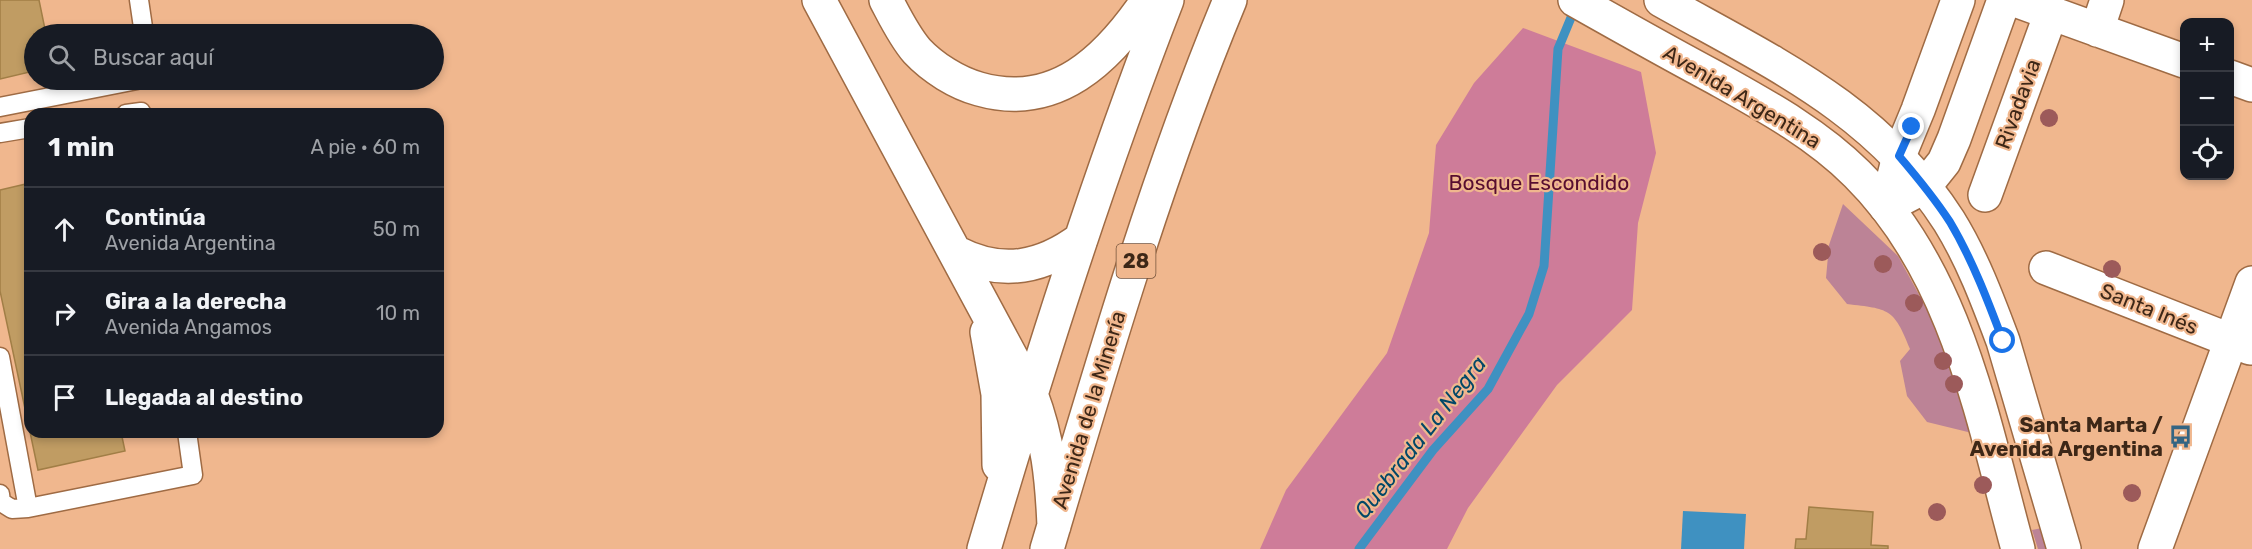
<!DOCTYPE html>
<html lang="es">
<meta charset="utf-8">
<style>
:root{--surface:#171b24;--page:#242831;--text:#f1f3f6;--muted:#9ea1a6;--line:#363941}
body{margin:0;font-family:Rubik,sans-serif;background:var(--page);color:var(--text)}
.controls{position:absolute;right:18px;top:18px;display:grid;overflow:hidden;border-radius:12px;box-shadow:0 3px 9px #0003}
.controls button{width:54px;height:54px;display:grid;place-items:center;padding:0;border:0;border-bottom:2px solid var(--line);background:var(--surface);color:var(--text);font:30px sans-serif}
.stop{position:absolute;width:18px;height:18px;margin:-14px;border:4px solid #1a73e8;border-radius:50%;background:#fff}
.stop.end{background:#1a73e8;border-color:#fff;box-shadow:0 2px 6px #0008}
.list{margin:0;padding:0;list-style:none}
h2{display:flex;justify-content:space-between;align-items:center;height:78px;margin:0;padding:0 24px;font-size:26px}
h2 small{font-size:20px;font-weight:400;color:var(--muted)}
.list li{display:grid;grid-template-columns:39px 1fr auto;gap:18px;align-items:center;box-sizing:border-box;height:84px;padding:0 24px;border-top:2px solid var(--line)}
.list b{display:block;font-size:22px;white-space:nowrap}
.list p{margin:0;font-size:20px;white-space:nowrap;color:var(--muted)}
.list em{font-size:20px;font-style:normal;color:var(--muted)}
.icon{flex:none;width:33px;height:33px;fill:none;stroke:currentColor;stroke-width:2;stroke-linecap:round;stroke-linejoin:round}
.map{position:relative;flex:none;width:2252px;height:549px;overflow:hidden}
.search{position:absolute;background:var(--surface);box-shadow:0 3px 9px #0003;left:24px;top:24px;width:420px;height:66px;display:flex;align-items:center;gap:15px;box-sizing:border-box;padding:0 21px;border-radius:33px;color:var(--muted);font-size:22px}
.panel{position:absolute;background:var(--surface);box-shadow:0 3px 9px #0003;left:24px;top:108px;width:420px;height:330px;border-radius:18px}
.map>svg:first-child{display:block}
.green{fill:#bc8396}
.forest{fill:#ce7c99}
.water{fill:#3f91c1}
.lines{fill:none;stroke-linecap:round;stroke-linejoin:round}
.stream{stroke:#3f91c1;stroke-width:9}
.building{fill:#c09c63;stroke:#a17e46;stroke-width:1.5}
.service-casing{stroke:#9f6b44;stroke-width:21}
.minor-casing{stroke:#9f6b44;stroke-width:36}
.secondary-casing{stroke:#9f6b44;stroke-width:36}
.primary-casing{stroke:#9f6b44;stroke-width:36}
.trunk-casing{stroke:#9f6b44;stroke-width:36}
.service{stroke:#fff;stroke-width:18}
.minor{stroke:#fff;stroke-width:33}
.secondary{stroke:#fff;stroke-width:33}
.primary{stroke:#fff;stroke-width:33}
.trunk{stroke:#fff;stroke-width:33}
.tree{fill:#9c5a5a}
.route{stroke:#1a73e8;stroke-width:8}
.labels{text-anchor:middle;stroke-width:4.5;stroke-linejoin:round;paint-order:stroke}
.shield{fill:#f0b78e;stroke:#73523b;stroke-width:1.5}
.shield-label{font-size:20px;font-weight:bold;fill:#3d2717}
.street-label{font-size:21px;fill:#3d2717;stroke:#f0b78e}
.park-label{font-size:21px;fill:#570d30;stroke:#f0b78e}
.poi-label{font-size:21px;font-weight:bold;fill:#3d2717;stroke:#f0b78e;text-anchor:end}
.water-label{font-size:22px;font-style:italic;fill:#024868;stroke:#f0b78e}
</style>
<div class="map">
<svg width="2252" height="549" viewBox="0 0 2252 549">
<rect width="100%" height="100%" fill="#f0b78e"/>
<path class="green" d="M1843,204L1898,256L1929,313L1957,380L1972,433L1927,422L1907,396L1900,361L1910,349C1894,308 1889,309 1847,304L1826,278L1829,245Z
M2042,528L2048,549H2038L2032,530Z"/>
<path class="forest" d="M1523,28L1641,72L1656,153L1638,223L1632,310L1557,385L1468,508L1447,549H1260L1286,490L1387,353L1429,233L1436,145L1474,83Z"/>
<path class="water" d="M1683,511L1746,514L1744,549H1681Z"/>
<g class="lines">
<path class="stream" d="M1359,549L1433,450L1488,389L1529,314L1544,266L1558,49L1575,8"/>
</g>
<path class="building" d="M0,0H39L46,34H34V71L0,79Z
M30,183V432L0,291V190Z
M30,432H121L125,451L38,470Z
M1809,507L1873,512L1871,545L1888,546V549H1795L1796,539H1806Z"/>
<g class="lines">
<defs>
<path id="service" d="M139,0L144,34
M0,107L137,80
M126,114L141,112L142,114
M0,133L30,128
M0,357L28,508
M0,494L1,502L12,509L28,508L193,475L187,432"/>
<path id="minor" d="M2015,0L2184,61
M2097,30L2107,0
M2230,77L2252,85
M1985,195L2051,13
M2046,268L2250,348
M2155,549L2252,283"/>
<path id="secondary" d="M1892,184L1899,156L1918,110L1958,0
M1886,207L1924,187L1944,162L1954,139L2004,0"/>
<path id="primary" d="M1575,0C1621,26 1667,52 1714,77C1764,105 1816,133 1857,174C1957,273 1982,418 2018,549
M1661,0C1773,63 1877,109 1949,221C1972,258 1988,301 2003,341L2064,549"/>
<path id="trunk" d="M819,0L1031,394C1048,439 1052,478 1054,526
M886,0C895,17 904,36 917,51C933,68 957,83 979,89C1056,111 1108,59 1148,0
M957,253C1002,276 1042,268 1081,239
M987,332L998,394L999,465
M984,549C1039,364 1097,180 1167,0
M1047,549C1102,364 1156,178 1230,0"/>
</defs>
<use href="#service" class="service-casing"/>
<use href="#minor" class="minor-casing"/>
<use href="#secondary" class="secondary-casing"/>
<use href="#primary" class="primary-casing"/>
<use href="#trunk" class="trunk-casing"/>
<use href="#service" class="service"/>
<use href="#minor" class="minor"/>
<use href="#secondary" class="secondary"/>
<use href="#primary" class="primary"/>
<use href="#trunk" class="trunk"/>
</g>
<g class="tree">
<circle cx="2049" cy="118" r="9"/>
<circle cx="1822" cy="252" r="9"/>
<circle cx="1883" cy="264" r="9"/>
<circle cx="2112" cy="269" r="9"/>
<circle cx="1914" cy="303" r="9"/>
<circle cx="1943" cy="361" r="9"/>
<circle cx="1954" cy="384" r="9"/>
<circle cx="1983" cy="485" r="9"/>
<circle cx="2132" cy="493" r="9"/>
<circle cx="1937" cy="512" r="9"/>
</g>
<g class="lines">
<path class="route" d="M1912,127L1899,156C1917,177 1935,199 1950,222C1972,259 1988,301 2003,341"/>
</g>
<defs>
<symbol id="bus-bare" viewBox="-9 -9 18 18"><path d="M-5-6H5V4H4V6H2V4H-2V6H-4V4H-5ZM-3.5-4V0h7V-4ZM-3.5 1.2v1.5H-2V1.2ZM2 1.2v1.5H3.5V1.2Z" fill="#346583" stroke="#f0b78e" stroke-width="2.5" paint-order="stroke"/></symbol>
</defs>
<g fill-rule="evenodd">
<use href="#bus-bare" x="2164" y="420" width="33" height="33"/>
</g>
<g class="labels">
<rect class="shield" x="1116.5" y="244" width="39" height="34" rx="4.5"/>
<g class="shield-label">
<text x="1136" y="268">28</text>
</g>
<g class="street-label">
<text transform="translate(1742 97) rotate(31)" y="7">Avenida Argentina</text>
<text transform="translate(2018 104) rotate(-70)" y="7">Rivadavia</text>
<text transform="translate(2149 309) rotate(22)" y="7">Santa Inés</text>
<text transform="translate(1089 410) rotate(-73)" y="7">Avenida de la Minería</text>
</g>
<g class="park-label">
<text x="1539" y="190">Bosque Escondido</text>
</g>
<g class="poi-label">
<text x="2163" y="432">Santa Marta /<tspan x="2163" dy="24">Avenida Argentina</tspan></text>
</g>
<g class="water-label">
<text transform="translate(1420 437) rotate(-52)" y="8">Quebrada La Negra</text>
</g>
</g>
</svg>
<div class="controls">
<button>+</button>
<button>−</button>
<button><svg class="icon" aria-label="locate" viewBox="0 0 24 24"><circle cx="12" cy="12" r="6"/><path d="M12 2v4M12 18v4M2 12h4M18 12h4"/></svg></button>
</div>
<div class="stop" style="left:2003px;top:341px"></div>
<div class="stop end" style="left:1912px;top:127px"></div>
<div class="search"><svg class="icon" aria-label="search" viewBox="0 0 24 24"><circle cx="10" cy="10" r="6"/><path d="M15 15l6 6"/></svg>Buscar aquí</div>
<section class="panel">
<h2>1 min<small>A pie · 60 m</small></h2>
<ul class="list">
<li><svg class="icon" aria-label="ahead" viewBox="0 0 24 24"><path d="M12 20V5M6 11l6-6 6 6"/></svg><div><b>Continúa</b><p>Avenida Argentina</p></div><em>50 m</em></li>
<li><svg class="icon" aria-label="right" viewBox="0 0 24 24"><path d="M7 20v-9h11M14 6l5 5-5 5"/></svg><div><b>Gira a la derecha</b><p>Avenida Angamos</p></div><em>10 m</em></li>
<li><svg class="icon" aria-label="arrive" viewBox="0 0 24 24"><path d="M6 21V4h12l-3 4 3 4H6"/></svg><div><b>Llegada al destino</b></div></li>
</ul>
</section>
</div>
